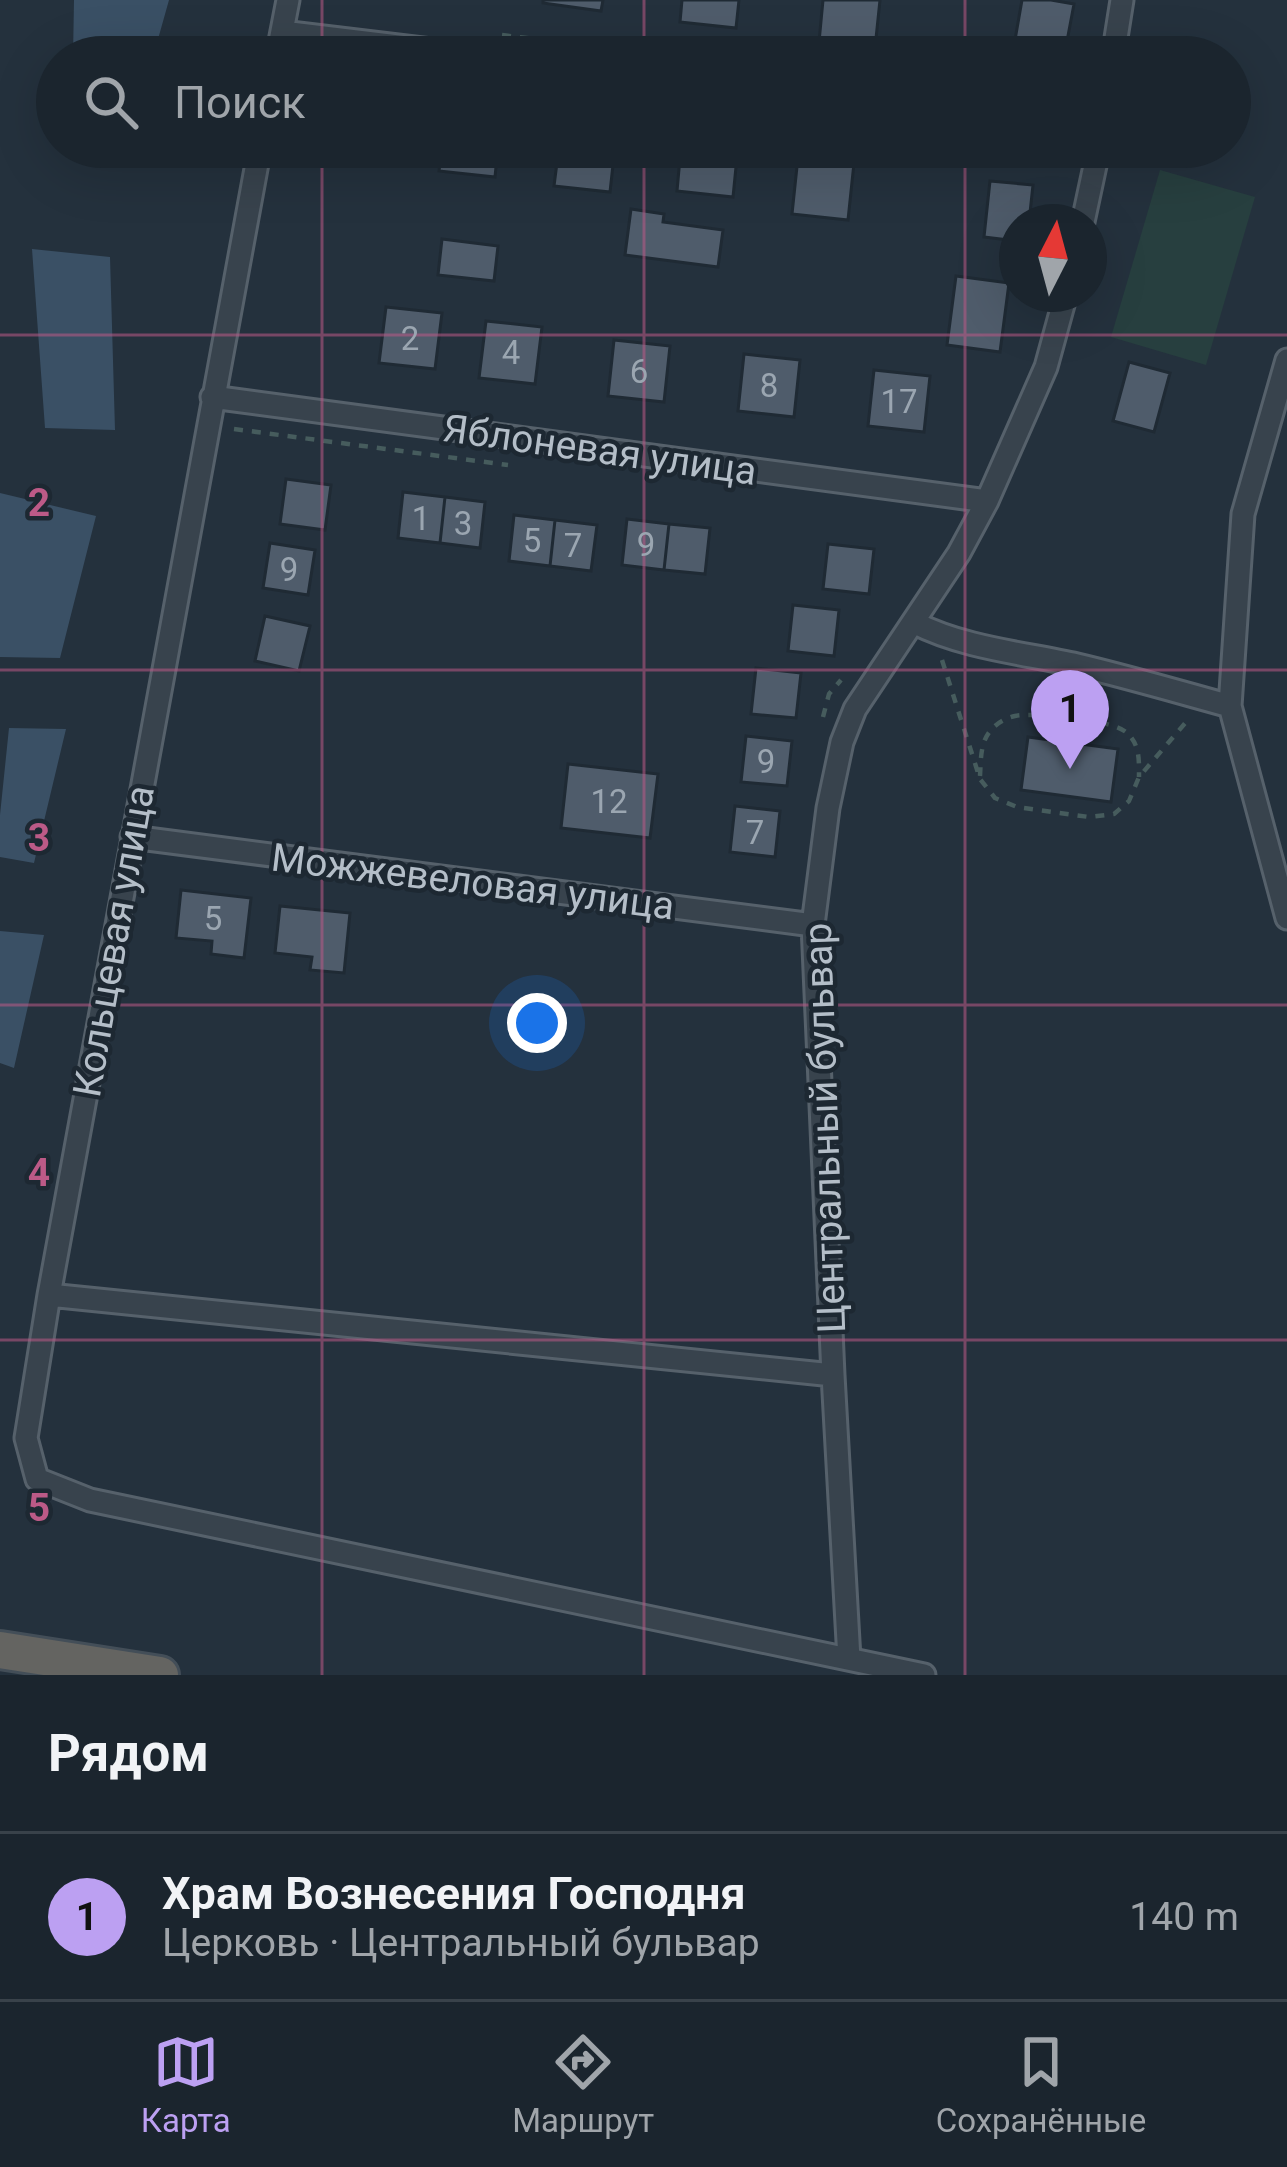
<!DOCTYPE html>
<html lang="ru">
<meta charset="utf-8">
<style>
:root{--surface:#1b252e;--page:#28313a;--text:#f1f3f6;--muted:#a0a5aa;--line:#39424a;--accent:#bca0f2}
body{margin:0;font-family:Roboto,sans-serif;background:var(--page);color:var(--text)}
.compass{position:absolute;left:999px;top:204px;width:108px;height:108px;border-radius:50%;background:var(--surface);box-shadow:0 12px 48px #0002;rotate:6deg}
.you{position:absolute;left:537px;top:1023px;width:42px;height:42px;margin:-30px;border:9px solid #fff;border-radius:50%;background:#1a73e8;box-shadow:0 0 0 18px #1a73e833}
.badge{display:grid;place-items:center;width:78px;height:78px;border-radius:50%;background:var(--accent);color:#111;font-size:39px;font-weight:700}
.pin{position:absolute;translate:-50% -99px;filter:drop-shadow(0 3px 6px #0008)}
.pin::after{content:'';position:absolute;top:63px;width:42px;height:36px;background:inherit;clip-path:polygon(0 0,100% 0,50% 100%)}
.list{margin:0;padding:0;list-style:none}
h2{display:flex;justify-content:space-between;align-items:center;height:156px;margin:0;padding:0 48px;font-size:51px}
h2 small{font-size:39px;font-weight:400;color:var(--muted)}
.list li{display:grid;grid-template-columns:78px 1fr auto;gap:36px;align-items:center;box-sizing:border-box;height:168px;padding:0 48px;border-top:3px solid var(--line)}
.list b{display:block;font-size:45px;white-space:nowrap}
.list p{margin:0;font-size:39px;white-space:nowrap;color:var(--muted)}
.list em{font-size:39px;font-style:normal;color:var(--muted)}
.icon{flex:none;width:66px;height:66px;fill:none;stroke:currentColor;stroke-width:2;stroke-linecap:round;stroke-linejoin:round}
.map{position:relative;flex:none;width:1287px;height:1675px;overflow:hidden}
.search{position:absolute;background:var(--surface);box-shadow:0 12px 48px #0002;left:36px;right:36px;top:36px;height:132px;display:flex;align-items:center;gap:30px;box-sizing:border-box;padding:0 42px;border-radius:66px;color:var(--muted);font-size:45px}
.sheet{height:324px;background:var(--surface)}
nav{display:flex;justify-content:space-around;align-items:center;box-sizing:border-box;height:168px;border-top:3px solid var(--line);background:var(--surface);font-size:33px;color:var(--muted)}
nav a{display:grid;justify-items:center;gap:6px}
nav .on{color:var(--accent)}
.map>svg:first-child{display:block}
.green{fill:#273f3f}
.water{fill:#3a5065}
.building{fill:#4f5c6b;stroke:#1f2a34;stroke-width:3}
.lines{fill:none;stroke-linecap:round;stroke-linejoin:round}
.minor-casing{stroke:#56616b;stroke-width:27}
.trunk-casing{stroke:#434e58;stroke-width:42}
.path{stroke:#465c5d;stroke-width:4.5;stroke-dasharray:9 9;stroke-linecap:butt}
.minor{stroke:#38434d;stroke-width:21}
.trunk{stroke:#646461;stroke-width:36}
.grid{fill:none;stroke:#bc5a87;stroke-width:3;stroke-opacity:0.55}
.labels{text-anchor:middle;stroke-width:9;stroke-linejoin:round;paint-order:stroke}
.number-label{font-size:33px;fill:#9ba6b1}
.street-label{font-size:39px;fill:#b4bec8;stroke:#1d2832}
.grid-label{font-size:39px;text-anchor:middle;font-weight:bold;fill:#bc5a87;stroke:#1d2832;stroke-width:9;stroke-linejoin:round;paint-order:stroke}
</style>
<div class="map">
<svg width="1287" height="1675" viewBox="0 0 1287 1675">
<rect width="100%" height="100%" fill="#24313d"/>
<path class="green" d="M1160,170L1255,197L1206,365L1111,337Z"/>
<path class="water" d="M74,0H169L153,57H73Z
M32,249L110,257L115,430L45,428Z
M0,493L96,516L60,658L0,657Z
M9,728L66,729L34,863L0,857V815Z
M0,931L44,935L14,1068L0,1063Z"/>
<path class="building" d="M543,0H603L601,11L543,3Z
M682,0H739L736,28L680,22Z
M823,0H880L875,48L819,42Z
M1022,0H1051L1074,4L1064,57H1012Z
M442,147H498L495,177L439,171Z
M559,147H615L610,192L554,186Z
M681,147H738L733,197L677,191Z
M798,157L854,163L848,220L792,214Z
M990,181L1033,185L1029,222H1017V241L984,237Z
M631,209L664,214L663,222L723,230L718,267L625,255Z
M442,239L498,246L494,281L438,275Z
M956,276L1009,283L1000,352L947,345Z
M386,307L442,313L435,369L379,363Z
M486,321L542,327L535,384L479,378Z
M614,340L670,346L664,402L608,396Z
M744,354L800,360L794,417L738,411Z
M1129,362L1170,373L1154,432L1113,421Z
M874,370L930,376L924,432L868,426Z
M286,479L331,485L325,530L280,524Z
M403,492L445,497L440,543L398,538Z
M445,497L485,502L480,548L440,543Z
M514,515L555,520L550,566L509,561Z
M627,519L669,524L664,570L622,565Z
M555,520L597,525L591,571L550,566Z
M669,524L710,528L705,574L664,570Z
M270,543L315,550L308,595L263,588Z
M828,544L874,549L869,594L823,589Z
M793,605L839,610L834,656L788,651Z
M265,616L310,626L299,671L255,661Z
M756,668L801,673L796,718L751,714Z
M746,736L792,741L787,786L741,782Z
M1028,737L1118,749L1111,802L1021,790Z
M568,764L658,774L650,838L561,828Z
M735,806L780,811L775,857L730,852Z
M181,890L251,898L244,958L211,954L212,941L176,938Z
M280,906L350,913L344,973L310,970L312,957L275,953Z"/>
<g class="lines">
<defs>
<path id="minor" d="M282,32L489,57
M277,57L288,0
M1113,57L1122,0
M260,147L49,1295L26,1438L37,1479L90,1500L924,1675
M1083,222L1099,147
M1287,360L1243,514L1230,706L1287,918
M212,397L987,501
M915,623C964,648 1023,653 1077,665C1128,677 1179,692 1230,706
M132,837L813,925
M49,1295L833,1375
M849,1659L833,1375L813,925L828,808L842,742L855,709L959,553L987,501L1046,367L1066,294"/>
<path id="trunk" d="M0,1650L160,1675"/>
</defs>
<use href="#minor" class="minor-casing"/>
<use href="#trunk" class="trunk-casing"/>
<path class="path" d="M502,35L678,57
M1024,147L1072,153
M234,429L508,465
M942,660L980,779L995,798L1017,807L1089,817L1114,814L1129,801L1139,777L1187,721
M823,717L829,694L841,680
M1075,719L1078,689
M980,776C981,760 980,742 991,730C997,723 1006,718 1015,716C1034,712 1113,719 1127,733C1140,745 1139,760 1139,777"/>
<use href="#minor" class="minor"/>
<use href="#trunk" class="trunk"/>
</g>
<path class="grid" d="M322,0V57M644,0V57M965,0V57M322,147V1675M644,147V1675M965,147V1675M0,335H1287M0,670H1287M0,1005H1287M0,1340H1287"/>
<g class="labels">
<g class="number-label">
<text x="410" y="350">2</text>
<text x="511" y="364">4</text>
<text x="639" y="383">6</text>
<text x="769" y="397">8</text>
<text x="899" y="413">17</text>
<text x="421" y="530">1</text>
<text x="463" y="535">3</text>
<text x="532" y="552">5</text>
<text x="646" y="556">9</text>
<text x="573" y="557">7</text>
<text x="289" y="581">9</text>
<text x="766" y="773">9</text>
<text x="609" y="813">12</text>
<text x="755" y="844">7</text>
<text x="213" y="930">5</text>
</g>
<g class="street-label">
<text transform="translate(600 449) rotate(8)" y="14">Яблоневая улица</text>
<text transform="translate(473 881) rotate(7)" y="14">Можжевеловая улица</text>
<text transform="translate(113 941) rotate(-80)" y="14">Кольцевая улица</text>
<text transform="translate(824 1128) rotate(-92)" y="14">Центральный бульвар</text>
</g>
</g>
<g class="grid-label">
<text x="39" y="516">2</text>
<text x="39" y="851">3</text>
<text x="39" y="1186">4</text>
<text x="39" y="1521">5</text>
</g>
</svg>
<svg class="compass" viewBox="-18 -18 36 36"><path d="M0-13l5 13h-10z" fill="#e53935"/><path d="M0 13l5-13h-10z" fill="#a0a5aa"/></svg>
<div class="you"></div>
<div class="pin badge" style="left:1070px;top:769px">1</div>
<div class="search"><svg class="icon" aria-label="search" viewBox="0 0 24 24"><circle cx="10" cy="10" r="6"/><path d="M15 15l6 6"/></svg>Поиск</div>
</div>
<section class="sheet">
<h2>Рядом<small></small></h2>
<ul class="list">
<li><span class="badge">1</span><div><b>Храм Вознесения Господня</b><p>Церковь · Центральный бульвар</p></div><em>140 m</em></li>
</ul>
</section>
<nav>
<a class="on"><svg class="icon" aria-label="map" viewBox="0 0 24 24"><path d="M3 6l6-2 6 2 6-2v14l-6 2-6-2-6 2zM9 4v14M15 6v14"/></svg>Карта</a>
<a><svg class="icon" aria-label="directions" viewBox="0 0 24 24"><path d="M12 3l9 9-9 9-9-9zM9 14v-3h6M13 9l2 2-2 2"/></svg>Маршрут</a>
<a><svg class="icon" aria-label="saved" viewBox="0 0 24 24"><path d="M7 4h10v16l-5-4-5 4z"/></svg>Сохранённые</a>
</nav>
